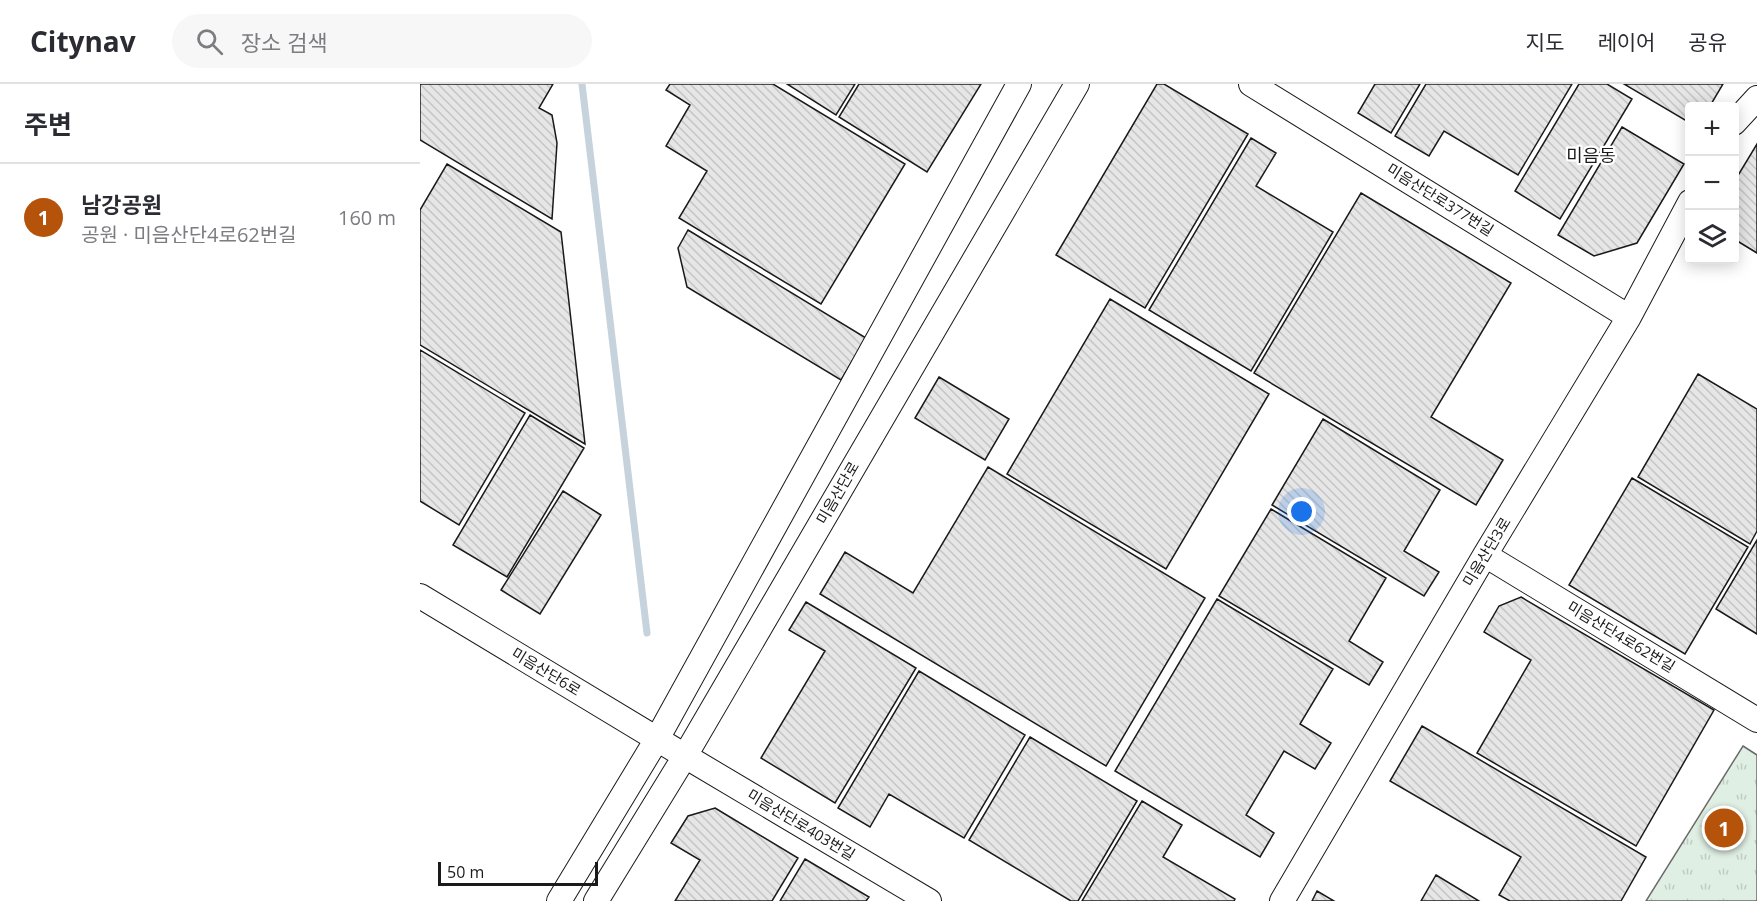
<!DOCTYPE html>
<html lang="ko">
<meta charset="utf-8">
<style>
:root{--surface:#fff;--page:#f7f7f7;--text:#2b2b33;--muted:#7c7c81;--line:#e1e1e2;--accent:#b45309}
body{margin:0;font-family:"Open Sans","Noto Sans KR",sans-serif;background:var(--page);color:var(--text)}
.controls{position:absolute;right:18px;top:18px;display:grid;overflow:hidden;border-radius:6px;box-shadow:0 3px 15px #0003}
.controls button{width:54px;height:54px;display:grid;place-items:center;padding:0;border:0;border-bottom:2px solid var(--line);background:var(--surface);color:var(--text);font:30px sans-serif}
.scale{position:absolute;left:18px;bottom:15px;width:160px;box-sizing:border-box;padding-left:6px;border:3px solid #1a1a1a;border-top:0;font-size:16px;line-height:21px;white-space:nowrap;color:#1a1a1a;-webkit-text-stroke:4px #fff;paint-order:stroke}
.you{position:absolute;left:882px;top:428px;width:21px;height:21px;margin:-15px;border:4px solid #fff;border-radius:50%;background:#1a73e8;box-shadow:0 0 0 9px #1a73e833}
.badge{display:grid;place-items:center;width:39px;height:39px;border-radius:50%;background:var(--accent);color:#fff;font-size:20px;font-weight:700}
.pin{position:absolute;translate:-50% -50%;border:3px solid #fff;box-shadow:0 2px 6px #0006}
.list{margin:0;padding:0;list-style:none}
h2{display:flex;justify-content:space-between;align-items:center;height:78px;margin:0;padding:0 24px;font-size:26px}
h2 small{font-size:20px;font-weight:400;color:var(--muted)}
.list li{display:grid;grid-template-columns:39px 1fr auto;gap:18px;align-items:center;box-sizing:border-box;height:108px;padding:0 24px;border-top:2px solid var(--line)}
.list b{display:block;font-size:22px;white-space:nowrap}
.list p{margin:0;font-size:20px;white-space:nowrap;color:var(--muted)}
.list em{font-size:20px;font-style:normal;color:var(--muted)}
.icon{flex:none;width:33px;height:33px;fill:none;stroke:currentColor;stroke-width:2;stroke-linecap:round;stroke-linejoin:round}
.map{position:relative;flex:none;width:1337px;height:817px;overflow:hidden}
header{display:flex;align-items:center;gap:36px;box-sizing:border-box;height:84px;padding:0 30px;background:var(--surface);border-bottom:2px solid var(--line)}
header strong{font-size:28px}
nav{display:flex;gap:33px;margin-inline-start:auto;font-size:21px}
.search{width:420px;height:54px;background:var(--page);display:flex;align-items:center;gap:15px;box-sizing:border-box;padding:0 21px;border-radius:33px;color:var(--muted);font-size:22px}
main{display:flex}
aside{flex:1;background:var(--surface)}
.map>svg:first-child{display:block}
.park{fill:url(#park-tufts);stroke:#6a6a6a;stroke-width:1.5}
.lines{fill:none;stroke-linecap:round;stroke-linejoin:round}
.stream{stroke:#c6d2dc;stroke-width:7}
.building{fill:url(#building-back-hatch);stroke:#1a1a1a;stroke-width:1.5}
.minor-casing{stroke:#1a1a1a;stroke-width:26}
.minor{stroke:#fff;stroke-width:24}
.labels{text-anchor:middle;stroke-width:4.5;stroke-linejoin:round;paint-order:stroke}
.street-label{font-size:15px;fill:#1a1a1a;stroke:#fff}
.quarter-label{font-size:18px;fill:#1a1a1a;stroke:#fff}
</style>
<header>
<strong>Citynav</strong>
<div class="search"><svg class="icon" aria-label="search" viewBox="0 0 24 24"><circle cx="10" cy="10" r="6"/><path d="M15 15l6 6"/></svg>장소 검색</div>
<nav><a>지도</a><a>레이어</a><a>공유</a></nav>
</header>
<main>
<aside>
<h2>주변<small></small></h2>
<ul class="list">
<li><span class="badge">1</span><div><b>남강공원</b><p>공원 · 미음산단4로62번길</p></div><em>160 m</em></li>
</ul>
</aside>
<div class="map">
<svg width="1337" height="817" viewBox="0 0 1337 817">
<defs>
<pattern id="park-tufts" width="24" height="20" patternUnits="userSpaceOnUse" patternTransform="scale(1.5)"><rect width="24" height="20" fill="#e0efe3"/><path d="M3 7l-1-3M5 7V3M7 7l1-3M15 17l-1-3M17 17v-4M19 17l1-3" fill="none" stroke="#c0ccc2"/></pattern>
<pattern id="building-back-hatch" width="6" height="6" patternUnits="userSpaceOnUse" patternTransform="scale(1.5)"><rect width="6" height="6" fill="#e6e6e6"/><path d="M-1 5l2 2M0 0l6 6M5-1l2 2" fill="none" stroke="#c5c5c5"/></pattern>
</defs>
<rect width="100%" height="100%" fill="#fff"/>
<path class="park" d="M1323,662L1337,671V817H1226Z"/>
<g class="lines">
<path class="stream" d="M162,0L227,549"/>
</g>
<path class="building" d="M0,0H133L119,24L132,31L137,59L132,135L0,56Z
M250,0H353L485,80L401,220L259,134L287,87L246,62L270,21L246,6Z
M367,0H435L416,31Z
M439,0H561L507,88L419,33Z
M737,0H744L828,50L725,224L636,171Z
M955,0H1000L971,49L938,29Z
M1006,0H1152L1098,91L1024,47L1009,72L975,52Z
M1159,0H1187L1212,15L1140,135L1095,107Z
M1204,0H1303L1290,22H1270V39Z
M1202,43L1264,80L1217,159L1174,172L1138,151Z
M831,54L856,69L836,102L913,148L831,287L729,226Z
M1337,60V169L1314,155V98Z
M27,80L141,148L165,360L0,261V126Z
M941,109L1091,199L1011,333L1083,376L1056,421L834,289Z
M268,146L446,254L421,296L267,203L258,164Z
M690,215L849,310L746,485L587,390Z
M0,266L105,329L39,441L0,417Z
M1278,290L1337,325V447L1330,460L1218,393Z
M519,293L589,335L565,376L495,334Z
M110,331L164,364L87,493L33,461Z
M903,335L1020,406L984,467L1019,488L1004,512L852,421Z
M568,383L785,514L686,682L400,510L425,468L493,509Z
M1212,394L1328,463L1265,570L1149,501Z
M143,407L181,431L120,530L81,506Z
M851,425L966,494L929,557L963,578L949,601L799,512Z
M1337,456V550L1296,525Z
M1101,513L1294,626L1216,762L1057,669L1111,576L1064,548L1079,522Z
M797,515L913,585L880,640L911,659L895,685L864,667L826,731L854,749L840,773L695,687Z
M386,518L496,584L415,719L341,674L405,567L369,546Z
M499,587L605,651L544,754L469,710L450,743L418,724Z
M1002,642L1226,773L1201,817H1090L1079,811L1101,773L970,697Z
M610,653L717,717L658,817H651L549,756Z
M722,717L762,741L743,773L815,815L814,817H662Z
M295,724L378,774L352,817H255L280,776L251,759L268,732Z
M385,775L449,813L446,817H360Z
M1016,791L1059,817H1001Z
M897,807L914,817H892Z"/>
<g class="lines">
<defs>
<path id="minor" d="M831,0L1209,233
M1314,39L1337,14
M1065,471L1337,636
M0,512L265,672L509,817
M139,817L237,655L599,0
M176,817L265,672L657,0
M862,817L1065,471L1209,233L1270,118"/>
</defs>
<use href="#minor" class="minor-casing"/>
<use href="#minor" class="minor"/>
</g>
<g class="labels">
<g class="street-label">
<text transform="translate(1020 116) rotate(32)" y="5">미음산단로377번길</text>
<text transform="translate(418 409) rotate(-60)" y="5">미음산단로</text>
<text transform="translate(1067 468) rotate(-59)" y="5">미음산단3로</text>
<text transform="translate(1201 553) rotate(31)" y="5">미음산단4로62번길</text>
<text transform="translate(126 588) rotate(31)" y="5">미음산단6로</text>
<text transform="translate(381 741) rotate(31)" y="5">미음산단로403번길</text>
</g>
<g class="quarter-label">
<text x="1171" y="78">미음동</text>
</g>
</g>
</svg>
<div class="controls">
<button>+</button>
<button>−</button>
<button><svg class="icon" aria-label="layers" viewBox="0 0 24 24"><path d="M12 4l9 5-9 5-9-5zM3 14l9 5 9-5"/></svg></button>
</div>
<div class="scale">50 m</div>
<div class="you"></div>
<div class="pin badge" style="left:1304px;top:744px">1</div>
</div>
</main>
